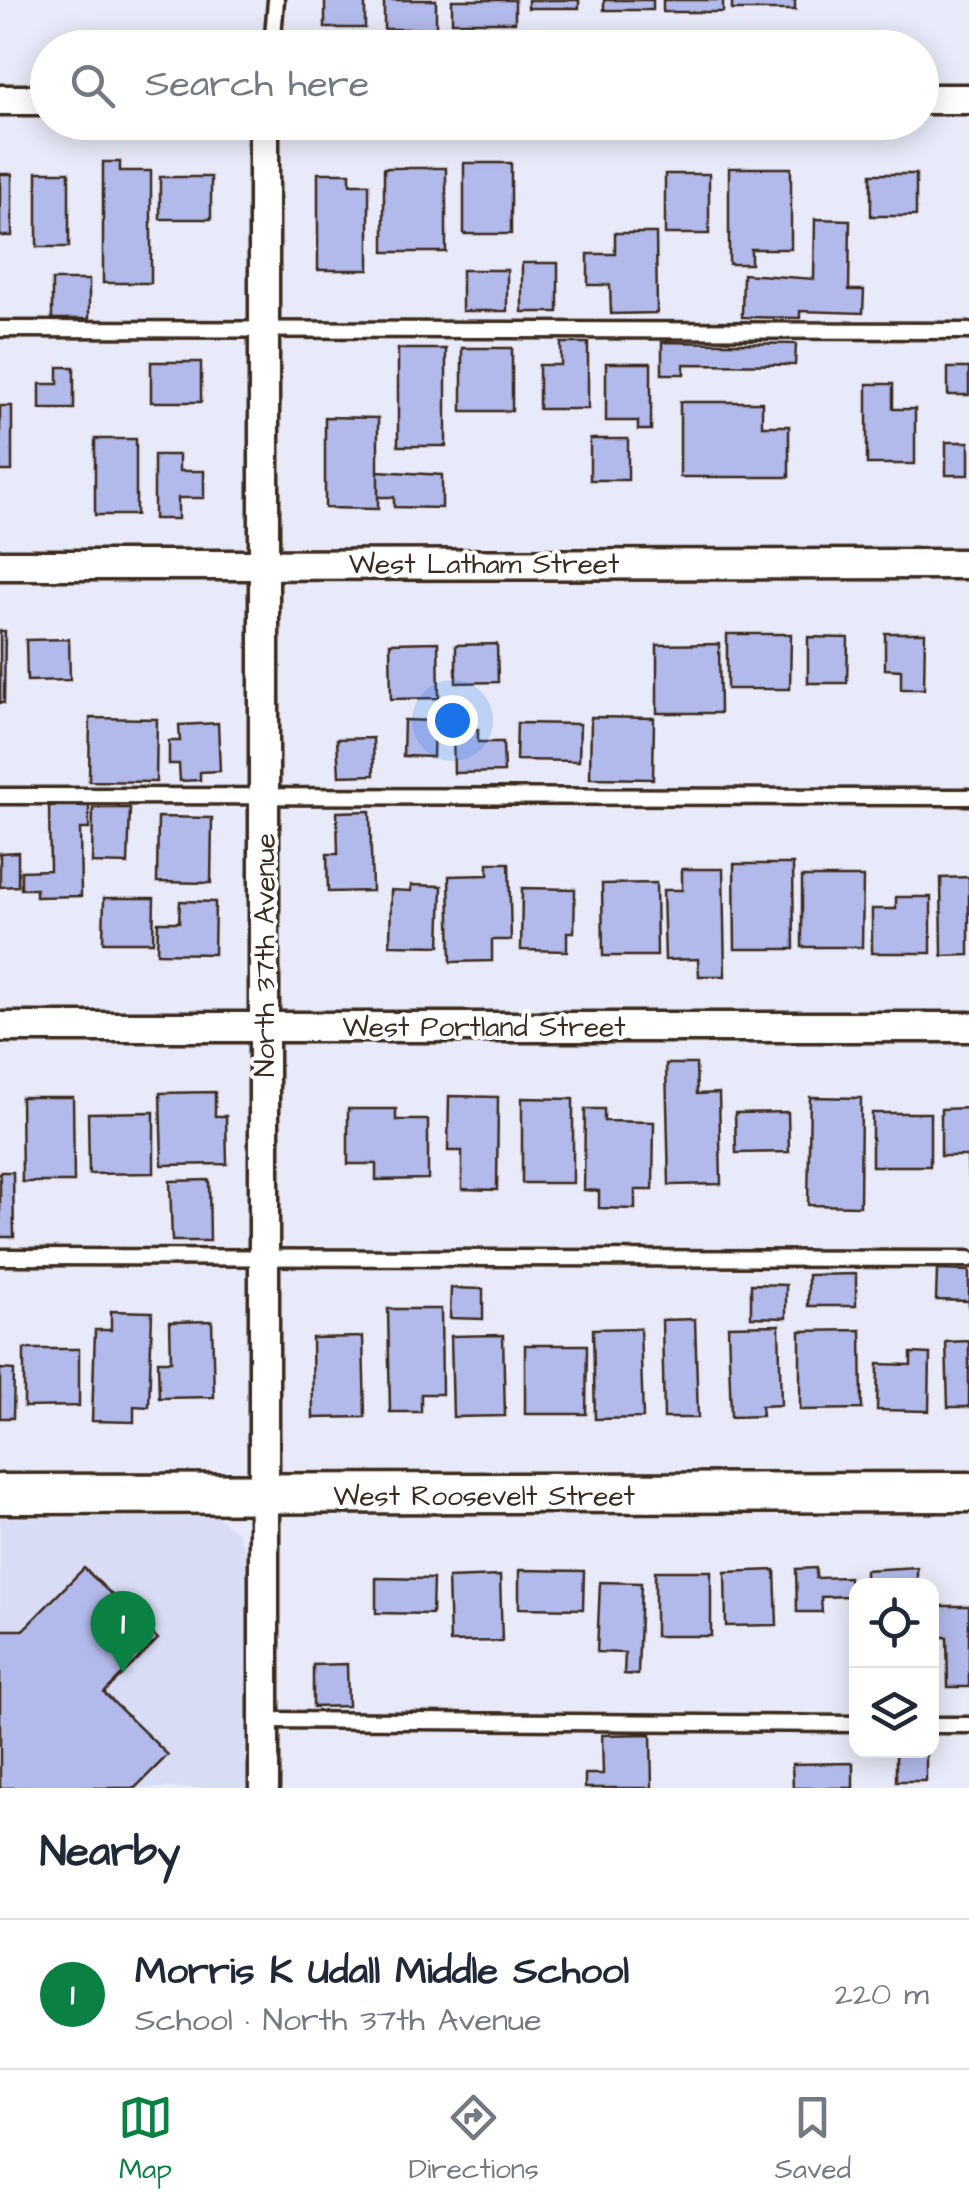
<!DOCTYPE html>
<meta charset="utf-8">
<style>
:root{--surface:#fff;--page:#f6f6f7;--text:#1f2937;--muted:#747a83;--line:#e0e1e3;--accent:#0b8043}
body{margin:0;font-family:"Architects Daughter",sans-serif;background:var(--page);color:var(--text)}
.controls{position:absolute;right:30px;bottom:30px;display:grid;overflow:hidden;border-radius:20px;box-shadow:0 5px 25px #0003}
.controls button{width:90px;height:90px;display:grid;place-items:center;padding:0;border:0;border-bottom:2px solid var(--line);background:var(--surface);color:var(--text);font:50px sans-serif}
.you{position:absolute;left:452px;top:720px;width:35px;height:35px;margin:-25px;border:8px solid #fff;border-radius:50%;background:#1a73e8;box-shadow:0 0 0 15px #1a73e833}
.badge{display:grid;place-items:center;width:65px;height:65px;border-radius:50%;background:var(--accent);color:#fff;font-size:32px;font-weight:700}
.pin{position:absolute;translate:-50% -82px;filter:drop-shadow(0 2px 5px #0008)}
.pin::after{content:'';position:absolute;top:52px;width:35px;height:30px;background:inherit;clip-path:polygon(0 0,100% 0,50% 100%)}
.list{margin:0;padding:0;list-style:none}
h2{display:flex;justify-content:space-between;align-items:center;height:130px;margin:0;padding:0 40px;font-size:42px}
h2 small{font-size:32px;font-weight:400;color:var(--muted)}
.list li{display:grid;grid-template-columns:65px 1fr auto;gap:30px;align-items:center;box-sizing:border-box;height:150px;padding:0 40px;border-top:2px solid var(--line)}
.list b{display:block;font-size:38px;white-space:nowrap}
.list p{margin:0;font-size:32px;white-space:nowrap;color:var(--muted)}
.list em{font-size:32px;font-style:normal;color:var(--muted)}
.icon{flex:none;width:55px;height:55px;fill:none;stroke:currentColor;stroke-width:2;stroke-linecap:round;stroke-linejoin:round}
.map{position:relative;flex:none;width:969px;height:1788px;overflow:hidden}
.search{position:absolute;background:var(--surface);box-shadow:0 5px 25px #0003;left:30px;right:30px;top:30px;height:110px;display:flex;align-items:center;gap:25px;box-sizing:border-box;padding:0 35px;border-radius:55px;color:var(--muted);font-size:38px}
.sheet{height:280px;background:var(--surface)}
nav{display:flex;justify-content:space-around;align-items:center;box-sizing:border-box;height:140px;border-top:2px solid var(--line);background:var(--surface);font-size:28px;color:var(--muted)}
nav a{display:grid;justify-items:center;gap:5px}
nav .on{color:var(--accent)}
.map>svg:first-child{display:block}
.built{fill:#d8dcf5}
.building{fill:#b2baeb;stroke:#3b2a1e;stroke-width:2.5}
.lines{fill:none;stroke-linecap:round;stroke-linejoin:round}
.lane-casing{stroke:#3b2a1e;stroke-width:21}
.street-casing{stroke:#3b2a1e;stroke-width:35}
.secondary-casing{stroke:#3b2a1e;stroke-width:45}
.lane{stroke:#fff;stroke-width:14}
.street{stroke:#fff;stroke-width:28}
.secondary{stroke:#fff;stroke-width:38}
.labels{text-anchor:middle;stroke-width:8;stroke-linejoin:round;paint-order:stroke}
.street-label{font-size:28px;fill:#3b2a1e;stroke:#fff}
</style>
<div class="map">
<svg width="969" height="1788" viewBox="0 0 969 1788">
<rect width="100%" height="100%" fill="#e8eaf9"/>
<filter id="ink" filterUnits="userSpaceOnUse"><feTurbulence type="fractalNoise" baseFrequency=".01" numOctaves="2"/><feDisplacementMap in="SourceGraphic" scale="20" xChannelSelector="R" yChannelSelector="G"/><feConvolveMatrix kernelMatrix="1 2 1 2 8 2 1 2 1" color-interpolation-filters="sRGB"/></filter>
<g filter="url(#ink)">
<path class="built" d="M217,1517L237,1532L247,1557V1788H0V1518Z"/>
<path class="building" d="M325,0H365V28H325Z
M384,0H436V29H384Z
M452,0H515V22H452Z
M528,0H579V8H528Z
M604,0H653V10H604Z
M663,0H723V12H663Z
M732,0H795V10H732Z
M103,162H120V171H151V283H103Z
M464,163H511V234H464Z
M384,168H446V252H384Z
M729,168H791V249H751V264H729Z
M37,172H69V247H37Z
M318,173H350V184H369V270H318Z
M0,174H12V236H0Z
M665,174H709V234H665Z
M871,174H916V216H871Z
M160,177H211V219H160Z
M815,219L850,220L849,290H864L863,313L800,311V318L742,317L743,274L814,279Z
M615,233H656L657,313L611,314L610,285H588V254H615Z
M522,263H558V312H522Z
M462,270H507V311H462Z
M52,280H89V319H52Z
M662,342L796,344L795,365L684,364V374H662Z
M561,343H588V409H539V365H561Z
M462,348H512V411H462Z
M398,349H446V446H398Z
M151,362H201V402H151Z
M606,363H651V430H638V421H606Z
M58,367H74V409H40V384H58Z
M948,368H969V395H948Z
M867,384H893V409H915V464H867Z
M680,402H762V426H789V477H680Z
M0,406H12V471H0Z
M325,417L378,418V509L325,508Z
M95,439H136V515H95Z
M590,439H628V480H590Z
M946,442H969V475H946Z
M154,455H179V471H204V498H178V519H154Z
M378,471L442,475V508L394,507V497H378Z
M0,631H5L4,703H0Z
M885,633H925L924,689H901V670L885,669Z
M727,634H791L790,689H727Z
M808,637L848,638L847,683H808Z
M69,639L70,680L27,681L26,640Z
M438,642L439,698L391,699L390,643Z
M497,644L498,682L456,683V645Z
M719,644L720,713H657V645Z
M591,717L654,718L653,779L590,778Z
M90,718L157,719L156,782L89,781Z
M404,720L434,721L433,757L403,756Z
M218,723L220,771L200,772V780L180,781L179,764H169V741H180L179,725Z
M517,723L580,724L579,761L516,760Z
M478,729V742H503L504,772L454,773L453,730Z
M373,738L374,775L339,776L337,739Z
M49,806H89V829H80L81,896L36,897V889H21V871L50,870Z
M93,808H130L128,864L92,863Z
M370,811L372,891L328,892L327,854H338L337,812Z
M158,817L212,818L211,883L157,882Z
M18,852V886L0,887V853Z
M488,863H509L511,940H492V961L451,962L449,876L488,875Z
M734,864H793L794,949H735Z
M682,869H723L725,976H699L698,959L665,960L663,890H682Z
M802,877H863L862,947H802Z
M969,877V955L942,956L941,878Z
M656,883L657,956H603L602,884Z
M411,885L442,886L440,946L390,945L391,890L411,891Z
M522,888L575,889L574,932H567V951L521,950Z
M896,897H931V953H872V909H896Z
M104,898H154L153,942H103Z
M180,901L215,902L214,954L157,953L158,922H179Z
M666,1064H696L697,1094L719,1093L721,1184L669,1185Z
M215,1092V1116H226L227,1164L162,1165L160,1093Z
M449,1096L498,1097L497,1190L462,1189V1151H448Z
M21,1097H73L74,1182H22Z
M810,1097L861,1098L860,1206L808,1205Z
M522,1098L573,1099V1183H522Z
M969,1108V1177H968L967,1156H941V1109Z
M348,1109H396V1120H428V1179L376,1180V1164H348Z
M585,1109H604V1121L654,1122L653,1190H635V1209L599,1208V1191L584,1190Z
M154,1112V1173L89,1174L88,1113Z
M788,1112L789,1152L736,1153L735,1113Z
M872,1113H930V1166H872Z
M0,1172H13L14,1237H0Z
M209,1180L210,1241H172L170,1181Z
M937,1270L969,1271V1312V1301L936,1300Z
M856,1274V1306H808V1275Z
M751,1284L786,1285V1318L751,1317Z
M451,1288L483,1289V1319L450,1318Z
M388,1309H441L442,1394H421V1412H390Z
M111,1311L152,1312L149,1407L134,1406V1422L92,1421L95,1330H111Z
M695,1319L698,1418H664L662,1320Z
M212,1321L214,1397L159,1398L158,1361H171L170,1322Z
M779,1325L781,1405L761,1406L762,1416L731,1417L728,1326Z
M640,1328L643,1418L595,1419L593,1329Z
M861,1330L862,1409L800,1410V1331Z
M503,1335L505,1416L453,1417L451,1336Z
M363,1337L365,1417L313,1418L312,1338Z
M969,1341V1407H948L946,1342Z
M525,1345H587L586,1414H525Z
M24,1349H79V1406L24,1407Z
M911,1353L930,1354L929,1411L877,1410L878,1364L911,1365Z
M0,1369L14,1370L13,1418H0Z
M917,1567V1586H865V1570Z
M84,1568L158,1639L104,1693L168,1755L135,1788H0V1630H23Z
M816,1568V1578L849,1577L850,1596L821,1597L822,1612H797L796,1569Z
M519,1570L584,1571L583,1609L519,1608Z
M775,1570L777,1625L726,1626L725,1572Z
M655,1571H711V1636H655Z
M500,1576L502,1641L450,1642L448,1578Z
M376,1578L433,1579L432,1614L376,1613Z
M600,1582L641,1583L638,1675L624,1674L625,1653L597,1652Z
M934,1606H969V1687H948L947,1637H935Z
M347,1664L348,1706L313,1707V1665Z
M651,1734L652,1788H585V1774H603L602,1735Z
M896,1750H926V1781H896Z
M853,1763V1788H793L792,1764Z"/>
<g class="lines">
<defs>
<path id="lane" d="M272,48L276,0
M0,329L969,331
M0,796L969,797
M0,1257L969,1259
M264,1720L856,1724
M932,1725H969"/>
<path id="street" d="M922,99H969
M0,100H48
M264,122V1788
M0,565L969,564
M0,1027H969"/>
<path id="secondary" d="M0,1494L969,1492"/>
</defs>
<use href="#lane" class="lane-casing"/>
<use href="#street" class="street-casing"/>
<use href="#secondary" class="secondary-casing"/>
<use href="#lane" class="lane"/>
<use href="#street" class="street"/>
<use href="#secondary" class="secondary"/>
</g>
</g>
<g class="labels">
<g class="street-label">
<text x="484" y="573">West Latham Street</text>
<text transform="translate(264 955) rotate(-90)" y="10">North 37th Avenue</text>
<text x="484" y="1036">West Portland Street</text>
<text x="484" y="1505">West Roosevelt Street</text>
</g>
</g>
</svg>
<div class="controls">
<button><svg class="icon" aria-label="locate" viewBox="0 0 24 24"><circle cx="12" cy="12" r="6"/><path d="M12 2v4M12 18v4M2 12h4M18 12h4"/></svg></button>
<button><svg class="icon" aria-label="layers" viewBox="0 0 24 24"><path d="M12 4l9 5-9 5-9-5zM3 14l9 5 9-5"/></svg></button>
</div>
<div class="you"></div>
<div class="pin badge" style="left:123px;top:1673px">1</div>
<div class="search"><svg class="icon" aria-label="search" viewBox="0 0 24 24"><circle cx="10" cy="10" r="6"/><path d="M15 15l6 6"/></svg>Search here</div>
</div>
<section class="sheet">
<h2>Nearby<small></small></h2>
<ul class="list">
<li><span class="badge">1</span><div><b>Morris K Udall Middle School</b><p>School · North 37th Avenue</p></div><em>220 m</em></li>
</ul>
</section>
<nav>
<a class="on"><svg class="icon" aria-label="map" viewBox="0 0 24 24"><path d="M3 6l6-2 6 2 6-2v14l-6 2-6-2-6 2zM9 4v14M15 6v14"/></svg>Map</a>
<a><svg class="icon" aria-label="directions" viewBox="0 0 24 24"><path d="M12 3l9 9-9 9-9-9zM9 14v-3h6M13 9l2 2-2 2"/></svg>Directions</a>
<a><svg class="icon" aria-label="saved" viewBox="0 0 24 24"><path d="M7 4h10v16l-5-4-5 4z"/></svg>Saved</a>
</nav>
